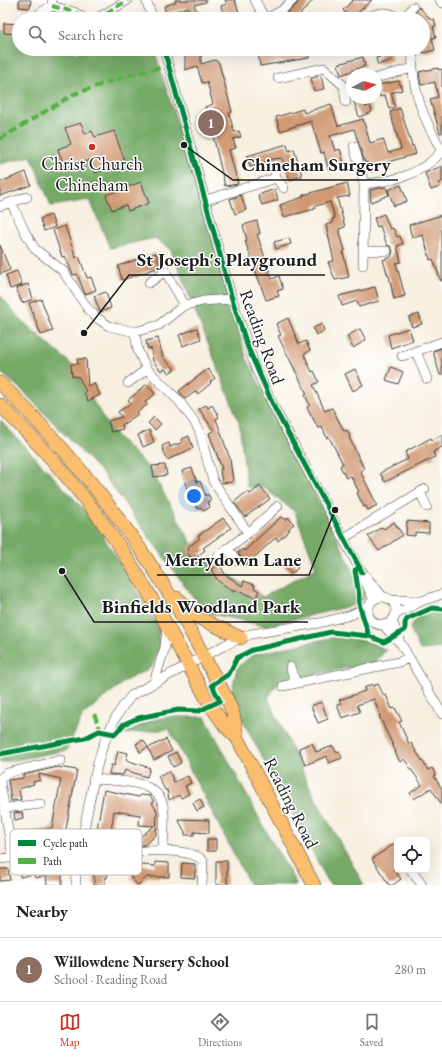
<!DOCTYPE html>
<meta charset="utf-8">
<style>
:root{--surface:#fff;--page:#f6f6f6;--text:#222;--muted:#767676;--line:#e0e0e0;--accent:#c8321e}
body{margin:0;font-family:"EB Garamond",serif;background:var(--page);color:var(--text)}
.controls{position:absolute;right:12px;bottom:12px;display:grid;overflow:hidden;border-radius:6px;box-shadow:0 4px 16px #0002}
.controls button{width:36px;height:36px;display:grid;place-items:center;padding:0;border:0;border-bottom:1px solid var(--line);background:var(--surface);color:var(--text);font:20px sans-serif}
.compass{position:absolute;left:346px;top:68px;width:36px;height:36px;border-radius:50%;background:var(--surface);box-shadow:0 4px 16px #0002;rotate:83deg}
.you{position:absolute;left:194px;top:496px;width:14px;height:14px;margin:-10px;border:3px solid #fff;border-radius:50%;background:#1a73e8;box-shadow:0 0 0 6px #1a73e833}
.badge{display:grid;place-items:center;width:26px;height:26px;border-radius:50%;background:var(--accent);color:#fff;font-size:13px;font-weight:700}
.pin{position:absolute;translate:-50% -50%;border:2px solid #fff;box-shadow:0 1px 4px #0006}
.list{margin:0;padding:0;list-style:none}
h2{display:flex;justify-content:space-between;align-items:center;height:52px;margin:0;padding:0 16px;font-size:17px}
h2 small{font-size:13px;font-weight:400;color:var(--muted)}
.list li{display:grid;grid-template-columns:26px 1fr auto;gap:12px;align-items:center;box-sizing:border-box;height:64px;padding:0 16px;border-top:1px solid var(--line)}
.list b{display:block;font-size:15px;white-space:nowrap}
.list p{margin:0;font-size:13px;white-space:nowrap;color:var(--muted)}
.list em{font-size:13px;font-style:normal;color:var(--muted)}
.icon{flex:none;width:22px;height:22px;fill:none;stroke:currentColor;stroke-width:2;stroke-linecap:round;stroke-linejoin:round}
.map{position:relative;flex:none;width:442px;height:885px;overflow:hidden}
.search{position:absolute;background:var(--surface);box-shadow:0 4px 16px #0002;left:12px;right:12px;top:12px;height:44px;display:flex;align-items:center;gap:10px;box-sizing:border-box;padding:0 14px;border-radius:22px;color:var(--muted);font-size:15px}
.sheet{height:116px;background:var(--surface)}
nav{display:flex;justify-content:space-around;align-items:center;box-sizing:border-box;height:56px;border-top:1px solid var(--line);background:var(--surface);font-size:11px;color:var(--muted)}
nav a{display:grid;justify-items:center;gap:2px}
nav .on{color:var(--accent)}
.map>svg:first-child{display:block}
.forest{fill:#74a966;stroke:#486241}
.building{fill:#d09973}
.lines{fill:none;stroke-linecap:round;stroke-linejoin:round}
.minor-casing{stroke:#3d3c39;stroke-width:10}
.highway-casing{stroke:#3d3c39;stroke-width:14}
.minor{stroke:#fff;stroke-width:9}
.highway{stroke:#fbbd6e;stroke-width:13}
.quiet{stroke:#55b145;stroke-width:4;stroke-dasharray:8 4;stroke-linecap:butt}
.cycleway-casing{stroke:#fff;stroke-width:8}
.cycleway{stroke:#00873e;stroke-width:5}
.poi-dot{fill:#c8321e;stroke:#fff;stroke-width:1.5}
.labels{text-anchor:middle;stroke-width:3;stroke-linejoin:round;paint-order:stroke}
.poi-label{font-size:18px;fill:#1c1c1c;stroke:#fff}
.street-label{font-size:18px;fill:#1c1c1c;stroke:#fff}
.key{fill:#fff;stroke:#bbb;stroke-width:1}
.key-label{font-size:11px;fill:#1c1c1c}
.leader{fill:none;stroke:#1c1c1c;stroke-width:1.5}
.callout-dot{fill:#1c1c1c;stroke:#fff;stroke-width:1.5}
.callout-label{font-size:19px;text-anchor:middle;font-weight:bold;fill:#1c1c1c;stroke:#fff;stroke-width:3;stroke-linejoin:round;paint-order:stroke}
</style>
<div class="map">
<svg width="442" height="885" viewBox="0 0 442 885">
<rect width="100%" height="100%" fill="#fff"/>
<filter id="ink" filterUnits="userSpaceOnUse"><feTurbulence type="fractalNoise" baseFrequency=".025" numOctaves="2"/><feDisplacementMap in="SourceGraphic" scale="8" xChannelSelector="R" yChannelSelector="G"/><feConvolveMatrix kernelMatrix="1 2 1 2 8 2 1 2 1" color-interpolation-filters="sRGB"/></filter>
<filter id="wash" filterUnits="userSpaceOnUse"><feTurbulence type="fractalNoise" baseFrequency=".012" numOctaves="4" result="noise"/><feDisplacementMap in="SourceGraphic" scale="16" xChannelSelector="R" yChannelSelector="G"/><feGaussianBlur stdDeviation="0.9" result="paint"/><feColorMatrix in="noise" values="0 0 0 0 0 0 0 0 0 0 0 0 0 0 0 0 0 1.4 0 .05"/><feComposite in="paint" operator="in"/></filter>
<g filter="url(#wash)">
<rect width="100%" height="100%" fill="#f7efdf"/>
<path class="forest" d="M0,30L19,36V49H62L75,53L103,49H154L193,174L246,357L365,594L359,604L265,626L204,612L103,474L23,391L0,372V295L21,320L70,363L110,429L151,470L198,555L263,597L316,568L295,512L263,487H247L239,422L171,250L155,238L110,248L90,200L51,206L31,156L0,164Z
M0,420L92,518L157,624L160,646L152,667L125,681L83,715L67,750L0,763Z
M434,610H442V648L420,650L410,628L416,618Z
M329,638C349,638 370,639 386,650L374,663L279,681L268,698L315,798L364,885H330L245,725L231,693L237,668L252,655Z
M166,717H205L267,833L297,885H250L169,729L123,734L149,721Z"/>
<g id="blocks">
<path class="building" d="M19,0H31L30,8L19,7Z
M175,0H206V2L194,5L198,14L197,19H188V7L166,14L164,6L176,2Z
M225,0H235L239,13L232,15L234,19H225L221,6L227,4Z
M299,0H313L296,19H281L297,4Z
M353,0H372L351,19L343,10Z
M419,7L431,20L434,19L436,26L433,27L436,37L432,38L435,50L423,53V44L426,43L423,32V19H412Z
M4,23L19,24V34L4,33Z
M185,49H201V64L215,60L219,63L232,112L229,113L234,132L239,131L241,137L233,139L236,148L229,150L238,184L225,186L213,135L210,136L207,125L210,124L205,107L213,104L207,82L202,83L197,66L185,70Z
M308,49L309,58L260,66L258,53Z
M378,49H389L392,60L378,65L376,58L380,57Z
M363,57L365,66L341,75L338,64Z
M438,68V70L442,69V133H440L430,99L438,97L435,82L421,85L419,72Z
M321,76L324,89L314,91L311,78Z
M399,81L402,90L391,93L395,107L389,109L385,95L380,97L377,85Z
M353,98H363L366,107L370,105L372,112L359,117Z
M331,104L338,126L363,119L370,143L383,139L388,153L401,149L390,112L400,108L412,146L413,145L416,154L377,165L378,169L370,172L367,162L365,163L354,129L330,136L335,151L340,149L345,167L333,171L332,168L328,169L324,152L321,153L311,121L280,131L276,117L303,109L304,113Z
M81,123L85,134L92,131L95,137L114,131L125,162L95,173L90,160L65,169L58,149L71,144L65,128Z
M287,144L289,151L294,149L302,176L290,180L282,158L273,159L250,167L247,156Z
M442,166V182L439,183L440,187L431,190L425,173Z
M26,172L31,185L0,196V182Z
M141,182L149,203L128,211L126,205L112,210L106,195Z
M347,183L350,196L337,198L345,227L339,229L345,251L343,252L349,277L335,280L328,262L334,261L326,225L333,223L332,219L335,218L330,202L315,206V209L284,217L280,205L303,197V195Z
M401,185L407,201L394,206L388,190Z
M386,187L389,195L371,202L370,190Z
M275,189L278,200L262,205L258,195Z
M241,195L246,210L235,214L230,199Z
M384,214L390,229L393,228L397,237L400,236L403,244L397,246L401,262L396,263L405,296L394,299L389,276H388L383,260L391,257L393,251L390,246L387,245L380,226L377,227L374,218Z
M51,215L55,227L44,231L40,219Z
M442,215V281H441L433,259L430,260L423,235L412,238L409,225Z
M257,221L260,234H257L272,279L279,276L283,289L277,291L279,296L266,300L245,241H247L243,225Z
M65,226L76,258L79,256L87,278L91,277L96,290L85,294L77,274L73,275L65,256L62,257L53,230Z
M289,238L291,244L276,249L274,242Z
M0,245L10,270L0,274Z
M156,253L160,267L122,280L118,266Z
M17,271L22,285L10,289L6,275Z
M28,284L33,299L22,303L16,288Z
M375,287L379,301L359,307L357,301L342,306L339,296Z
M106,292L111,308L100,312L94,296Z
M41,299L53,331L41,335L29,303Z
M419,314L422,324L412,327L409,317Z
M288,318L299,344L306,341L310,351L304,354L312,372L314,371L319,382L313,385L325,411L332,408L344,431L347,430L350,436L349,437L364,469L360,471L377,505L368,510L366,506L364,507L357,493L359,492L351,476L346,478L340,466L343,464L329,437L327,438L322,427L318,428L307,407L310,405L305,395L307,394L278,336L281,335L276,324Z
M322,324L324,331L316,335L313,328Z
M197,328L201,339L183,346L179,335Z
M409,328L413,340L391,348L388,335Z
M360,329L366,340L353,348L347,336Z
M158,338L163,358L175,369L169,373L165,369L161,371L153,361L151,348L148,349L146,341Z
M442,348V375H440L433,351Z
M77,359H86L88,386L94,383L100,395L88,401L84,393L86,392L79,377L72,376L71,364H78Z
M391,367L403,372L398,384L386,380Z
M208,369L215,378L210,382L211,383L198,394L196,391L185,399L179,391Z
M355,369L363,385L353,391L345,374Z
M147,384L155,394L145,402L147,405L136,413L138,414L122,425L123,429L111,432L108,421L122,417L118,412L131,403L128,400Z
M206,405L208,408L212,405L219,417L216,419L230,459L233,482L222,483L220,469H222L209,433L214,431L199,409Z
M154,417L161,424L155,430L148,423Z
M149,430L154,442L143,447L138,435Z
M442,435V447L433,452L435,457L385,482L380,473L408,459L405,452L431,438L432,440Z
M189,436L193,448L167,460L162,446L169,443L170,447L183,442L182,439Z
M165,465L167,475L154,477L152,466Z
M192,468L197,482L200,481L206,496L208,494L211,500L207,502L210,507L204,511L201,507L198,509L192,498L191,499L186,486L182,471Z
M260,486L270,499L245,517L234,502L248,491L250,494Z
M281,517L286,520L288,517L294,524L288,529L290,530L278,541L276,538L273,540L246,565L238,553L243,549L244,551Z
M223,518L231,528L203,548L205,550L193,560L187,552L189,550L187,548L200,538L198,536Z
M407,521L429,523V533L415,532V536L406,535Z
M394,522L403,535L379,551L368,536L382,527L384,529Z
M288,556L298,568L291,574L281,562Z
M219,564L225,574L242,586L244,581L255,585L254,588L259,591L256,598L235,590L234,592L218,581L211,569Z
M372,684L373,686L378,684L384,696L386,695L392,709L395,708L402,721L399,722L409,744L411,743L428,770L432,768L436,775L434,776L442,789V805L431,788L414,799L410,793L422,785L404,759L400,762L395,752H396L379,716L380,715L374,699L357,705L360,712L342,718L337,705L341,704L339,700L365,691L364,688Z
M321,702L328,719L318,723L311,706Z
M166,739L172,751L154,760L148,748Z
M143,740L148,747L140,752L136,744Z
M312,743L316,752L333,746L336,752L339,751L342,758L329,763L327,756L305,765L299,748Z
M118,751L128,753L126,760L150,768L147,777L125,770L123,775L109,774L111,765L114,766Z
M176,752L181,763L173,767L168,756Z
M58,767L77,770L63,845L49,844V842L18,848L16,834L52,828L61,779L39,774L40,780L33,782L34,784L19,789L21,800L11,801L8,780L23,778V775Z
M169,771L174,782L188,776L191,783L185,786L189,794L181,798L179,795L169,800L167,790H165L158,776Z
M104,790L139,797L141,795L150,796L154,802L152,803L157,811L156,835L145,845L129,847L130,837L139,838L154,826L139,825L140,815L114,811L110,838H108L105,870H108L107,878H105V885H94V868L97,869L99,837L97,836L98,823Z
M200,799L204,807L197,811L193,803Z
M22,812L23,818L15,820L14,813Z
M178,819L209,820V833L194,832V835H185V832Z
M207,839H216V851H207Z
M394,844L397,850V874L401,879L393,885H389L372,859Z
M216,861H227V885H216Z
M47,862H62V885H47L46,876L35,878L34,874L20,877V868L48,864Z
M155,862L169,863V877H147L138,885L130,877L143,865L155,866Z
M182,863L195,864V878L181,877Z
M0,869H8L10,880L0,881Z"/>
</g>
</g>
<g filter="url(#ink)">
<use href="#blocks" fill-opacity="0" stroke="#3d3c39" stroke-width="1"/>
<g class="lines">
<defs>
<path id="minor" d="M146,0L153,19
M255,0L265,19
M440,0L442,3
M52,6L74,12L85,19
M40,13L52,6V0
M368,17C380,12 388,10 399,19
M96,19L128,0
M266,19L281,11L293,0
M404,19L413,7
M164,49L232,299L256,369L275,409L359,568L383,597
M413,49C413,55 412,62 413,68C414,96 428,127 442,151
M278,78L324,68L344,86L346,102
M376,78L413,68
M354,146L364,184L363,265
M274,165L276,178L284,188
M364,184C395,181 421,175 442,151
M206,200L276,178
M11,202L25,232L35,249L63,271L88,309L97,318L109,326L135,332L159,325L183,306L203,301L232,299
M0,206L27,197
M365,251H387
M149,283L165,271L183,302V306
M135,332L138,351L147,369L179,401L194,421L199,430L213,481L248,533
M416,351L427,379
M402,356L442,342
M128,383L147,369
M420,492L427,507
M344,538L425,489
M227,548L237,561
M218,556L248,533L278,506
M364,579L374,600
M368 611a14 14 0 1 1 28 0a14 14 0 1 1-28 0Z
M391,600L421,601
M396,614L422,601L442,594
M392,620L400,642L442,714
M382,624L399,642
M290,667L296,682
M154,682L165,647L167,627
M283,686L399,662L409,658
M0,779L7,773L61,760
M93,779C114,781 156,778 163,805C166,819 163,836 163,851
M0,782L13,858
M5,808L41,804
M134,851C151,851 192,848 203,861L202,885
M0,859L75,850
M411,870L422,885
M76,885C76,874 74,862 75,851C76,846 81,842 82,838C94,787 96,735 132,695L225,645L251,634L319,623L351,615L369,606"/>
<path id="highway" d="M0,383C82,463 152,554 204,657C212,672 229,699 233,714C235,721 236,730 237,738
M0,405C51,455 97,509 134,569C162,613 185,661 211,706L225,726L237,738L314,885
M177,598L199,618L241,638"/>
</defs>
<use href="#minor" class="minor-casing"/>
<use href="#highway" class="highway-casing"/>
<use href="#minor" class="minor"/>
<use href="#highway" class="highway"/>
<path class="quiet" d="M52,6L74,12L85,19
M96,19L128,0
M0,139L74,94L126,76L163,67
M94,714L101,731"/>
<defs>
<path id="cycleway" d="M164,49L232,299L248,348L275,409L362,572
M359,568L355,570L359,595V604L369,636
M0,754L85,738L99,731L115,734L124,724L138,718L178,710L199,711L220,701L212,685L229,674L237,658L252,650L331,632L369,636L384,642L405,630V623L407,619L432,608L442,609"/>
</defs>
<use href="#cycleway" class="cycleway-casing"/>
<use href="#cycleway" class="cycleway"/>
</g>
</g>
<circle class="poi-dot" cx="92" cy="147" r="4"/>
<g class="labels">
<g class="poi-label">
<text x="92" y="170">Christ Church<tspan x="92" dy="21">Chineham</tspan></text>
</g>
<g class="street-label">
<text transform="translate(262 337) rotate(70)" y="6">Reading Road</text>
<text transform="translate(291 803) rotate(63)" y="6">Reading Road</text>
</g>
</g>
<rect x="10" y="829" width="132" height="46" rx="6" class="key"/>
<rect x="18" y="840" width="18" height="6" fill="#00873e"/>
<rect x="18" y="858" width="18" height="6" fill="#55b145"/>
<g class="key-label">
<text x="43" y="847">Cycle path</text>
<text x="43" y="865">Path</text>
</g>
<path class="leader" d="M184 145L233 180H398M84 333L129 275H325M335 510L309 575H157M62 571L94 622H308"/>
<g class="callout-dot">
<circle cx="184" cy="145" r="4"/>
<circle cx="84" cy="333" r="4"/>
<circle cx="335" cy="510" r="4"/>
<circle cx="62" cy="571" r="4"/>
</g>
<g class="callout-label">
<text x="316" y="171">Chineham Surgery</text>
<text x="227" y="266">St Joseph's Playground</text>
<text x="233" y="566">Merrydown Lane</text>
<text x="201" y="613">Binfields Woodland Park</text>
</g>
</svg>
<div class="controls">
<button><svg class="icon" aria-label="locate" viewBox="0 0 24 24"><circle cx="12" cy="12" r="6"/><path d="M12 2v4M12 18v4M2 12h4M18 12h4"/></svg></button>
</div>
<svg class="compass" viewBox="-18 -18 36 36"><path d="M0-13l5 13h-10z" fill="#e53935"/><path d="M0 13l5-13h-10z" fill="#767676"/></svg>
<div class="you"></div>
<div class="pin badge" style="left:211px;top:123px;background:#8d6e63">1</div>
<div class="search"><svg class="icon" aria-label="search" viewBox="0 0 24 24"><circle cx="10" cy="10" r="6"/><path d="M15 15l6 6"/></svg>Search here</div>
</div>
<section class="sheet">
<h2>Nearby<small></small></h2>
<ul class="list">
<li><span class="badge" style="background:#8d6e63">1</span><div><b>Willowdene Nursery School</b><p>School · Reading Road</p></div><em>280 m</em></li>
</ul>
</section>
<nav>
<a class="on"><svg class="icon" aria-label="map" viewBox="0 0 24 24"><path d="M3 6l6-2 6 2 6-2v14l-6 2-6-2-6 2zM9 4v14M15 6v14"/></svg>Map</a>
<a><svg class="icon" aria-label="directions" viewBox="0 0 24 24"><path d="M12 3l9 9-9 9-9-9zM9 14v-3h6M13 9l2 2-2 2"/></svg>Directions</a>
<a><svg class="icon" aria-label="saved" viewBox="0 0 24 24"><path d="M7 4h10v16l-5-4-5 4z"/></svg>Saved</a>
</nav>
